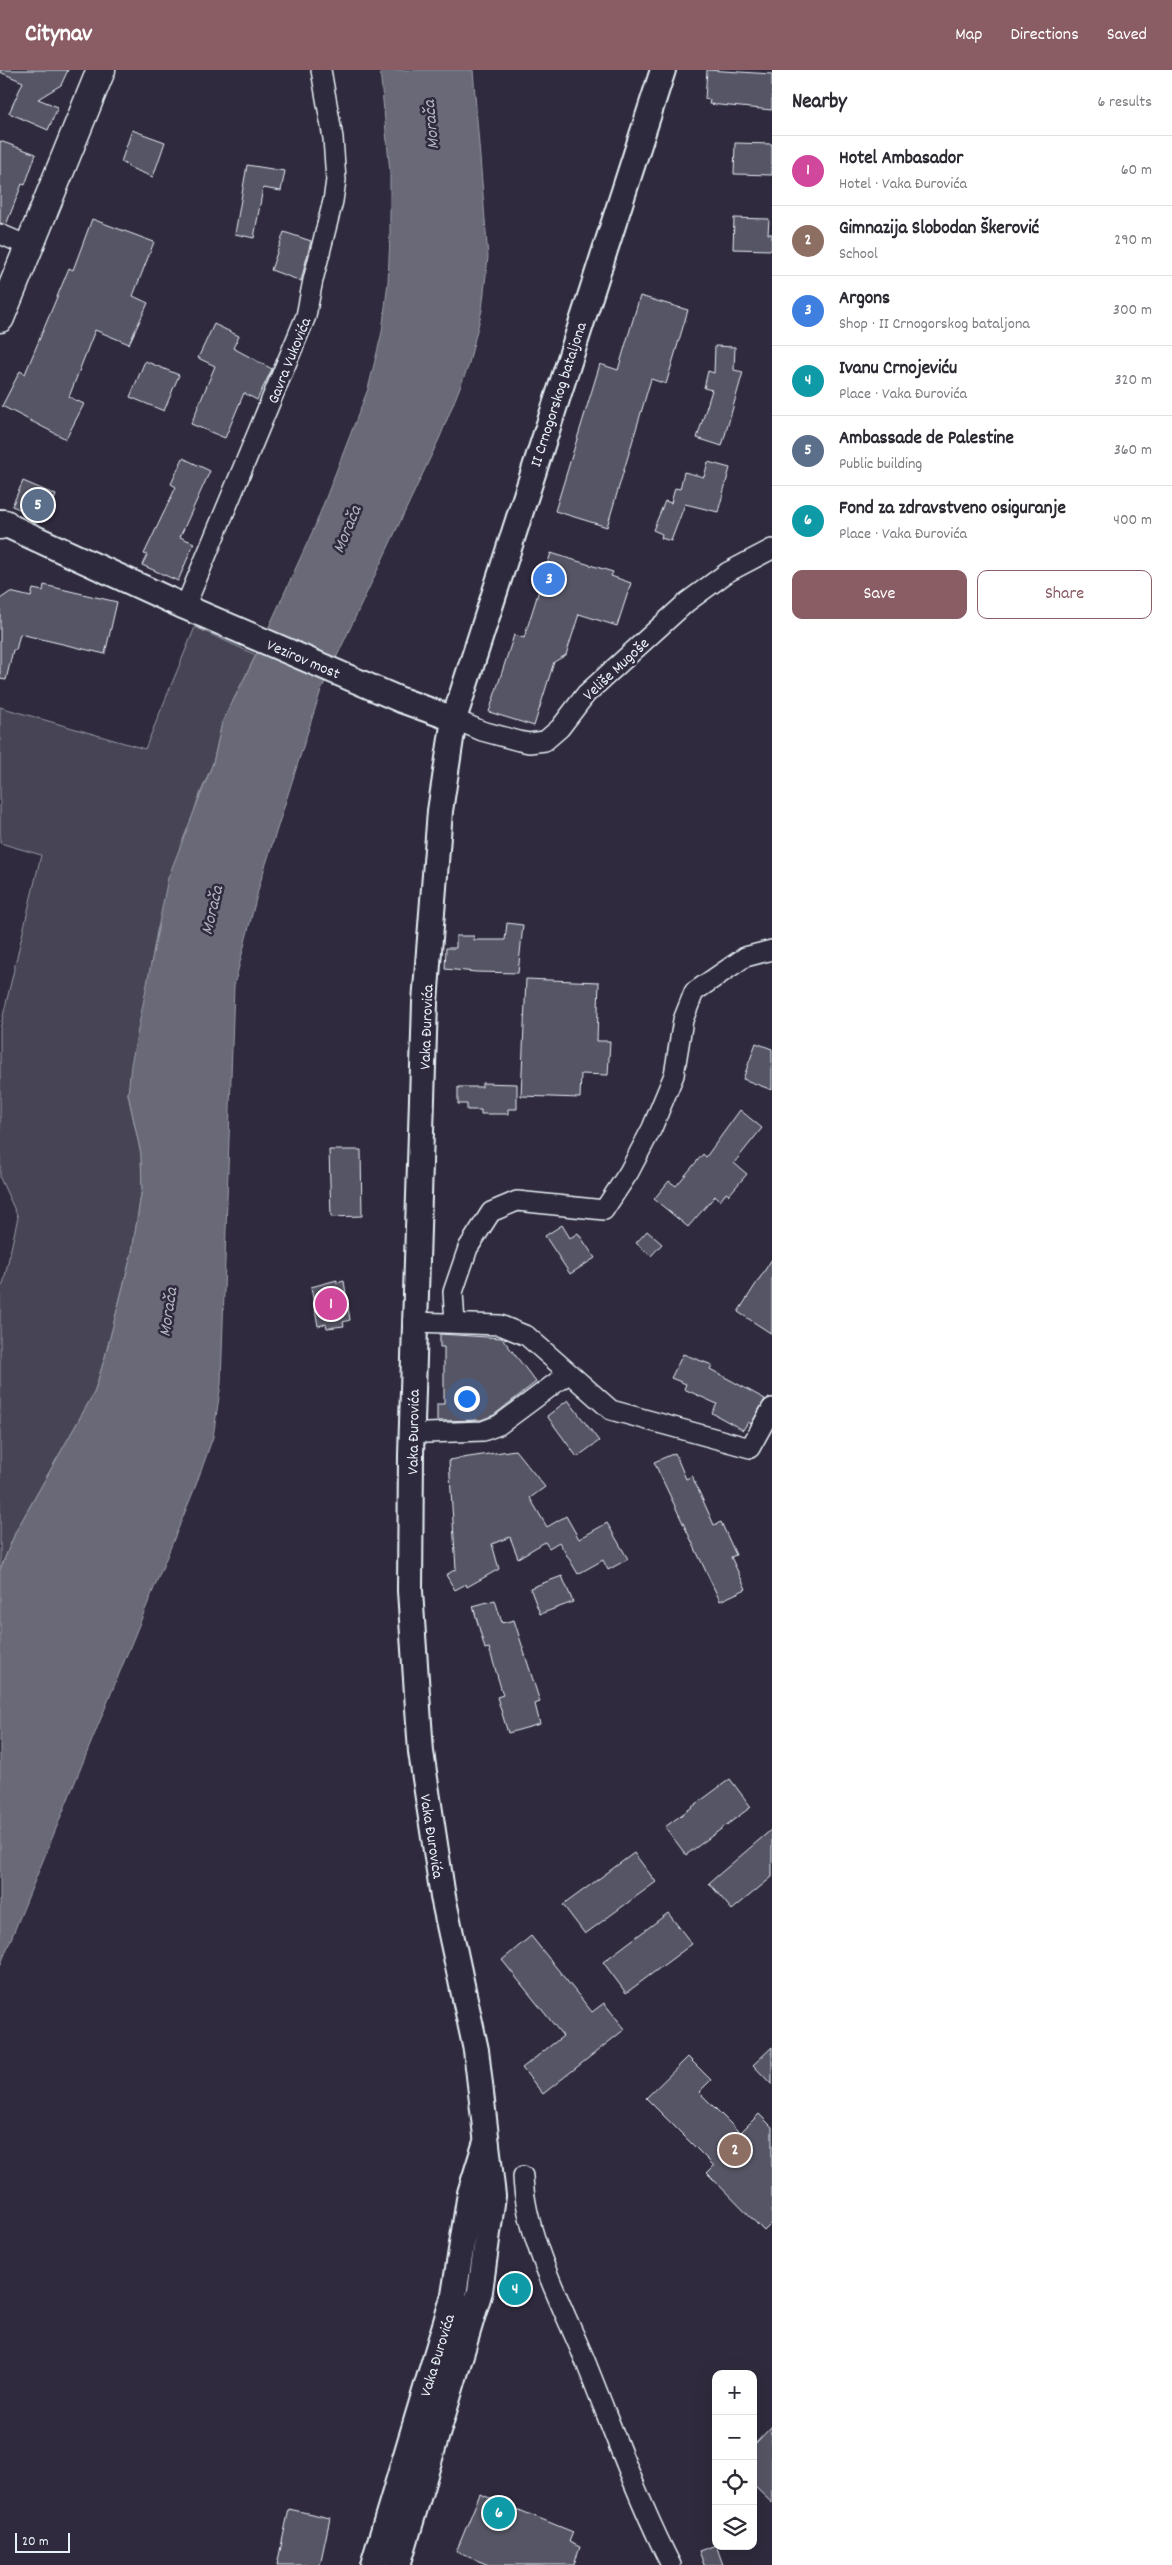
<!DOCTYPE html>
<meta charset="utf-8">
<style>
:root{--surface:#fff;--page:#f2f2f3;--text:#2b2b33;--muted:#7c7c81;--line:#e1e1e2;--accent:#8a5d65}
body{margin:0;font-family:Dekko,sans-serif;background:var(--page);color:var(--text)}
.controls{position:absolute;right:15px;bottom:15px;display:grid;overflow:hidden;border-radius:10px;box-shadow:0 5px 20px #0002}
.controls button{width:45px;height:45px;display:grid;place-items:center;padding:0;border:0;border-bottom:1px solid var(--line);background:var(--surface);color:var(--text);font:25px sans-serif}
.scale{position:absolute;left:15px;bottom:12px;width:55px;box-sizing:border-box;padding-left:5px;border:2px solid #e8f1f8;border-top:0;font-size:14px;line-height:18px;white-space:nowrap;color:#e8f1f8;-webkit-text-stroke:4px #2f2a3d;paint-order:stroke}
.you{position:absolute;left:466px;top:1328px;width:18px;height:18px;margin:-12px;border:4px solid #fff;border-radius:50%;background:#1a73e8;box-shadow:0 0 0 8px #1a73e833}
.badge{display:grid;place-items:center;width:32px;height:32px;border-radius:50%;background:var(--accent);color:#fff;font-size:16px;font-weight:700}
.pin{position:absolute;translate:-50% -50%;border:2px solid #fff;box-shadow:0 1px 5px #0006}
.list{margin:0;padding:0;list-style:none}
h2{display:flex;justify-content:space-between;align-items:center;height:65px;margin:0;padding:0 20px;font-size:21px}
h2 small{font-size:16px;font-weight:400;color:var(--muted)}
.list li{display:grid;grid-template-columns:32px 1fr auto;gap:15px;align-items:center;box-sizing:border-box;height:70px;padding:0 20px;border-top:1px solid var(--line)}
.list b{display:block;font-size:19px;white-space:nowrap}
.list p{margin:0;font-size:16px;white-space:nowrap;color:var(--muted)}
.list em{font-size:16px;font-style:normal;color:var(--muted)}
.actions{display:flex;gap:10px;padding:15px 20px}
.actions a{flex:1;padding:11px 0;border:1px solid var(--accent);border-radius:10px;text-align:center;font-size:18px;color:var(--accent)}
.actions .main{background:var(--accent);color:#fff}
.icon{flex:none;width:28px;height:28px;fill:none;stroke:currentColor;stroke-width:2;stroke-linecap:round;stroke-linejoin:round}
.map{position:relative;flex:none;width:772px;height:2495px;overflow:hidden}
header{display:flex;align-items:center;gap:30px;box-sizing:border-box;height:70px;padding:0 25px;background:var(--accent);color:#fff}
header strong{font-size:24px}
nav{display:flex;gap:28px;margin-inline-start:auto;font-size:18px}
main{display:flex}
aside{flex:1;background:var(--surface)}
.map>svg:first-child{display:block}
.green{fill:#464455;stroke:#979aa6}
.water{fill:#696978;stroke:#9c9fab}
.building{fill:#575565;stroke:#e8f1f8}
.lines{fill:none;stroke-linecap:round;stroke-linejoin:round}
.minor-casing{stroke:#e8f1f8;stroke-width:22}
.tertiary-casing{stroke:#e8f1f8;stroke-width:28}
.secondary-casing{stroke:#e8f1f8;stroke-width:31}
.minor{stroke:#2f2a3d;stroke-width:19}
.tertiary{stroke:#2f2a3d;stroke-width:24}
.secondary{stroke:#2f2a3d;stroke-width:28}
.labels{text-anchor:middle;stroke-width:5;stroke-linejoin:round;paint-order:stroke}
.street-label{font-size:16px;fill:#e8f1f8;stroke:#2f2a3d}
.water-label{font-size:18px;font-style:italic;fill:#afb4be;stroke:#2f2a3d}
</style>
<header>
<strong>Citynav</strong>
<nav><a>Map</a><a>Directions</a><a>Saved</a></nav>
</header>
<main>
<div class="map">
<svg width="772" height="2495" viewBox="0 0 772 2495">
<rect width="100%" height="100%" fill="#2f2a3d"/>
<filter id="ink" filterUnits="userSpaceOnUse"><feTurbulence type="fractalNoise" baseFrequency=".02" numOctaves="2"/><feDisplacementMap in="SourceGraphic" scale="10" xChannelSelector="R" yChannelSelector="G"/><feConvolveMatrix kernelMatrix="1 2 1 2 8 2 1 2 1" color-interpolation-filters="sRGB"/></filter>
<g filter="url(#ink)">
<path class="green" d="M195,557L256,585L222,653L213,693L198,729L157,861L128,1024L141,1084L142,1118L132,1182L105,1287L94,1323L16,1461L0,1500V1216L3,1215L18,1147L0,1108V959L41,785L0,773V637L145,679Z"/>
<path class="water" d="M380,0H473L488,187L482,240L468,297L440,367L321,620L260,813L234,916L221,1314L213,1367L196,1415L0,1896V1500L16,1461L94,1323L105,1287L132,1182L142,1118L141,1084L128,1024L131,995L168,808L213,693L222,653L256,585L315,456L368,319L382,262L388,212L390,166V102Z"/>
<path class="building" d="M0,0H68L61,15L38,29L58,37L48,60L9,43L23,12L0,2Z
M707,0L772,4V40L709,34L710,30L705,29Z
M132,60L165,72L153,107L128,97V95L121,92Z
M0,71L36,84L25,115L22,114L6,155L0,153Z
M735,73L772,74V105L734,104Z
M247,95L285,101L281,121L263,118L254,168L235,164Z
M734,148L769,149L768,164H772V180L733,179Z
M92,149L154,172L133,226L148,233L129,274L95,260L69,327L84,334L66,369L2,336L20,301L25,304L69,198L73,200Z
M284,162L311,171L301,211L271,200Z
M640,226L688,240L666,314L651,309L607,457L555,441L600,294L618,300Z
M214,254L239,266L233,278L272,299L257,330L244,323L225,368L191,354L215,296L198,288Z
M715,276L735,277L734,300L743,302L722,376L697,368L712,320L704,318L708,301L714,303Z
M145,291L179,305L164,341L130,327Z
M183,388L210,401L180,467L194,473L178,511L142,495L147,485L144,484L176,417L171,414Z
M708,392L730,398L718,442L685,434L671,471L661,468L662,464L653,460L665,431L671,433L675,418L680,419L684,402L704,407Z
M23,411L56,425L46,450L12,436Z
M551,483L613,502L611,506L631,513L617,556L579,544L566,585L554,592L534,656L489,642L514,565L524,568L540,517L537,515L542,500L545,501Z
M44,515L117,532L105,584L20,564L16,580H13L6,610L0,609V529L10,522L31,527L33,519L43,521Z
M507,853L523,855L518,903L476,902L445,899L446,878H456V866H474V870H505Z
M526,909L599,912L597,971H610L608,1005L581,1004L580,1028L521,1026Z
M756,973L772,979V1020L743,1009Z
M482,1013L517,1014V1039H508V1044H481V1040H467V1034H458V1017H482Z
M740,1040L762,1058L734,1093L747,1104L729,1125L726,1123L720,1131L715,1126L688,1157L654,1129L669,1111L676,1116L703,1084L706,1087Z
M329,1080H361L362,1146L331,1147Z
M562,1155L570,1168L578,1163L595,1188L570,1204L545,1166Z
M647,1161L662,1174L651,1186L636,1173Z
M772,1189V1264L738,1242Z
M337,1210V1213L344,1211L350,1250L343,1252L344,1256L327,1258L326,1254L318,1256L311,1217Z
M440,1264L502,1268L536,1312L494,1345L481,1350L437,1351V1334H444V1277H440Z
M683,1284L712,1295L710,1299L765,1329L751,1354L748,1352L743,1360L712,1343L717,1334L684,1319L686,1314L671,1308Z
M568,1330L599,1371L577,1387L547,1346Z
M515,1380L545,1417L530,1428L547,1457L566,1446L579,1469L607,1453L628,1489L608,1500L603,1490L578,1504L559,1472L549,1478L545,1472L518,1488L510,1467L492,1474L499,1499L467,1517L466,1514L455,1520L446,1505L456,1499L449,1390Z
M675,1383L686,1409L692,1406L714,1455L721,1452L736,1485L731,1487L746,1519L720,1531L654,1392Z
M562,1506L573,1532L540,1544L530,1518Z
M495,1530L502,1553L514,1550L540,1632L535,1634L540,1654L508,1663L497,1627L503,1625L489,1578L485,1579L473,1536Z
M730,1709L751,1737L686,1785L665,1757Z
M772,1759V1807L732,1840L709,1813Z
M634,1783L656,1812L585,1864L563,1835Z
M668,1843L692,1874L626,1923L603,1892Z
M531,1866L592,1942L604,1933L625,1959L543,2024L522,1998L563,1966L502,1890Z
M772,1977V2015L753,1995Z
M688,1987L711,2010L699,2022L740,2063L759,2044L772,2057V2153L764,2161L707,2103L714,2096L646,2028Z
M772,2356V2433L753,2415V2376Z
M480,2424L573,2462L569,2472L580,2477L574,2495H489L456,2482Z
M289,2439L330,2448L320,2495H277Z
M716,2475L723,2495H704L699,2481Z"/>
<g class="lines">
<defs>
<path id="minor" d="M0,164L28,176
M185,537L306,246L313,210L333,131L336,110L333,68L321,0
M454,649L482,661L519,671L529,673L545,671L560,658L586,624L687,532L728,502L772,479
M415,1252L500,1255L527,1266L611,1340L750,1378L772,1338
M455,1253L453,1222L468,1178L491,1142L517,1131L604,1140L629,1102L652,1058L674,1005L683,950L694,922L745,887L772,880
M427,1363L483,1361L499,1355L569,1303
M523,2106C525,2165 561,2233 584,2288C612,2357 637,2428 671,2495"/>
<path id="tertiary" d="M0,452L185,537L401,630L454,649
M373,2495L454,2225L470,2123L485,2075
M398,2495L480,2221L493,2126L476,1980L443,1827L421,1682L410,1521L411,1385L425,932L440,741L454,649L663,0"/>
<path id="secondary" d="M0,248L101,0
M0,455L5,454"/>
</defs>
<use href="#minor" class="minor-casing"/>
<use href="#tertiary" class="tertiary-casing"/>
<use href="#secondary" class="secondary-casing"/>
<use href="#minor" class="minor"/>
<use href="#tertiary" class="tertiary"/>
<use href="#secondary" class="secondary"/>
</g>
</g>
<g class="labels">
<g class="street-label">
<text transform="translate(288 290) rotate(-68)" y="6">Gavra Vukovića</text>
<text transform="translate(557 324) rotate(-72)" y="6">II Crnogorskog bataljona</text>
<text transform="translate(304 588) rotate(23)" y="6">Vezirov most</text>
<text transform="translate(615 598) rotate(-43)" y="6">Veliše Mugoše</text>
<text transform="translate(425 957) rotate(-88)" y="6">Vaka Đurovića</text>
<text transform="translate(412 1362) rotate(-89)" y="6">Vaka Đurovića</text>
<text transform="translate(433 1766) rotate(81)" y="6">Vaka Đurovića</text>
<text transform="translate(436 2285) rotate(-73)" y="6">Vaka Đurovića</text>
</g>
<g class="water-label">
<text transform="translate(430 55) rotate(-95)" y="6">Morača</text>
<text transform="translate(346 459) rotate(-68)" y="6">Morača</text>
<text transform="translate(211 840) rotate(-77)" y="6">Morača</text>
<text transform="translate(167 1242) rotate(-82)" y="6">Morača</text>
</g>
</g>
</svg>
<div class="controls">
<button>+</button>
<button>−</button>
<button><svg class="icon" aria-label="locate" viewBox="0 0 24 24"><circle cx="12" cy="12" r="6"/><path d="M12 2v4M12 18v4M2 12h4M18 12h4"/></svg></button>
<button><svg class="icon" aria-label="layers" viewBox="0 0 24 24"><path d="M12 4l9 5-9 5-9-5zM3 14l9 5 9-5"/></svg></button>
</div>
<div class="scale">20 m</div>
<div class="you"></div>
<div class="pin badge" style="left:331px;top:1234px;background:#d1479c">1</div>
<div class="pin badge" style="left:735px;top:2080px;background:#8d6e63">2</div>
<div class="pin badge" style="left:549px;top:509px;background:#3f7fe0">3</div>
<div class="pin badge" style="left:515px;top:2219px;background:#0f9aa8">4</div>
<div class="pin badge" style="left:38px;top:435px;background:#5c6f8a">5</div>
<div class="pin badge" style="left:499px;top:2443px;background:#0f9aa8">6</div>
</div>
<aside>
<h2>Nearby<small>6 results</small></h2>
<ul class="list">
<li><span class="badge" style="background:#d1479c">1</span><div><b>Hotel Ambasador</b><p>Hotel · Vaka Đurovića</p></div><em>60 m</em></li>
<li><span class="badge" style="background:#8d6e63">2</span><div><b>Gimnazija Slobodan Škerović</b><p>School</p></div><em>290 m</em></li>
<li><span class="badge" style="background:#3f7fe0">3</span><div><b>Argons</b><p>Shop · II Crnogorskog bataljona</p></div><em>300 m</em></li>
<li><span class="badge" style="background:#0f9aa8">4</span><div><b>Ivanu Crnojeviću</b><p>Place · Vaka Đurovića</p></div><em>320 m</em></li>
<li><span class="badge" style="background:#5c6f8a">5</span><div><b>Ambassade de Palestine</b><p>Public building</p></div><em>360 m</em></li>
<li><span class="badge" style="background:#0f9aa8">6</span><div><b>Fond za zdravstveno osiguranje</b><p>Place · Vaka Đurovića</p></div><em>400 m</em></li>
</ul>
<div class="actions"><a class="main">Save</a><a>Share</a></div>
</aside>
</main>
